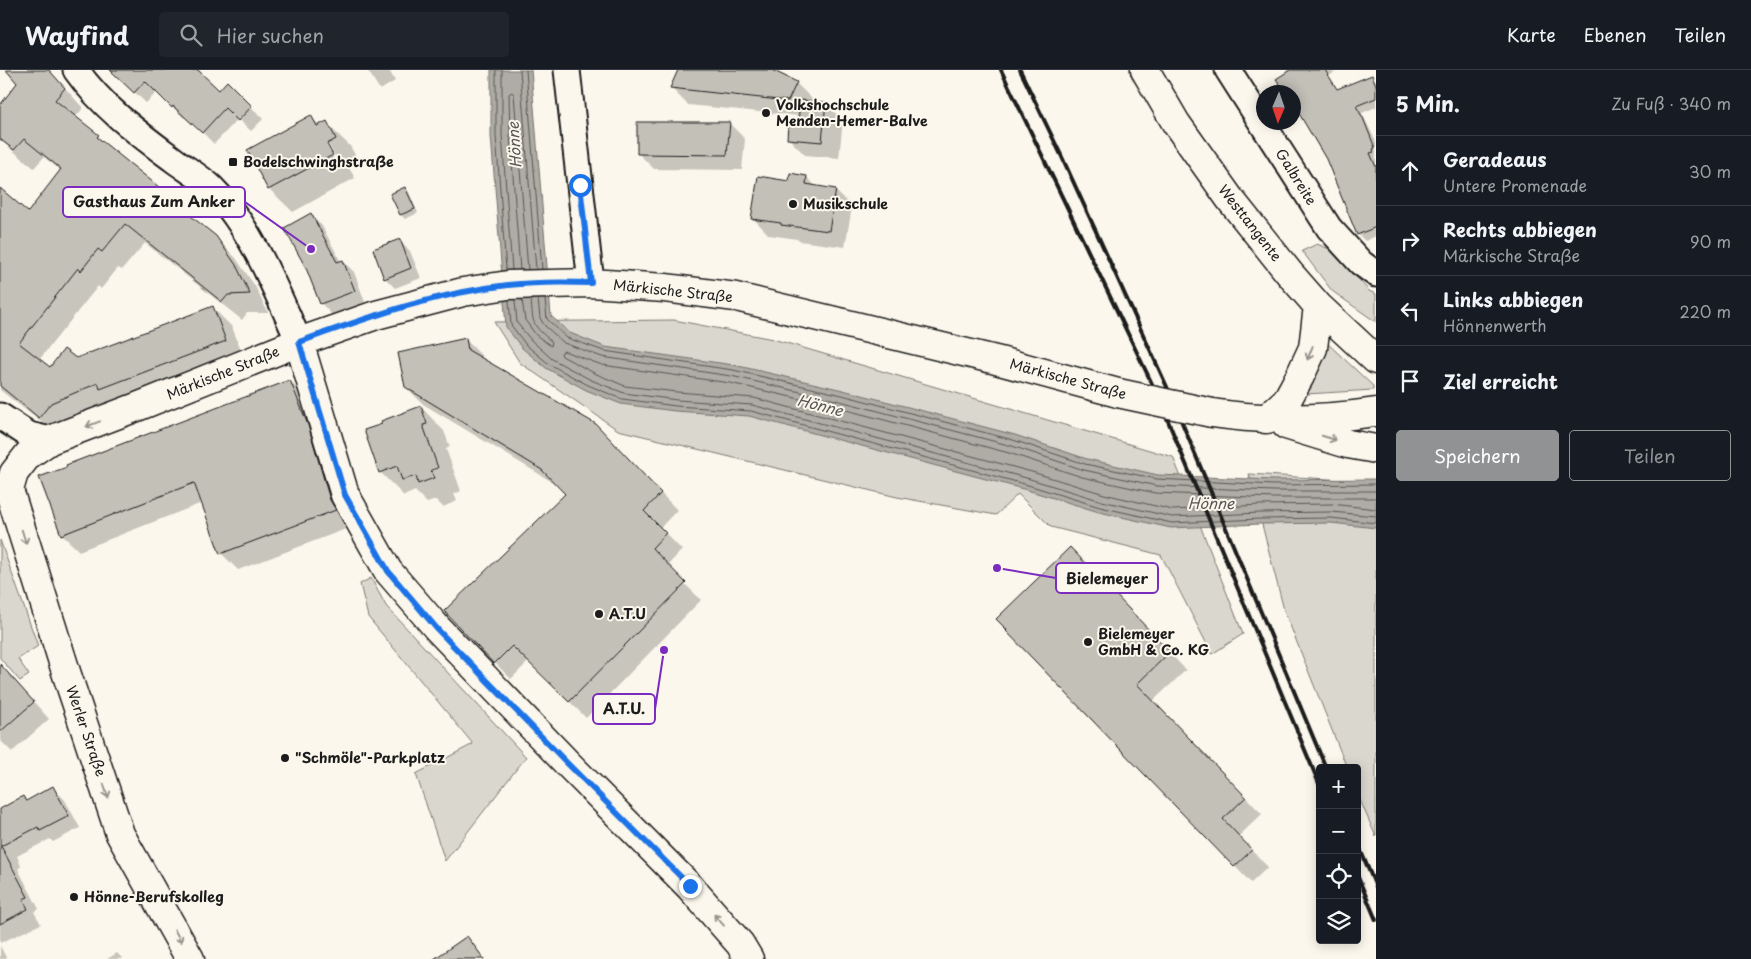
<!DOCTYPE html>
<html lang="de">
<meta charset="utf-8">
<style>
:root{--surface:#171b24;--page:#20242c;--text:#f1f3f6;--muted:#9ea1a6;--line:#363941;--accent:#919294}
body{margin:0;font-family:"Playpen Sans",sans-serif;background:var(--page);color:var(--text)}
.controls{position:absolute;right:15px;bottom:15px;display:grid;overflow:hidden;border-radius:5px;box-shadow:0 2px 12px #0003}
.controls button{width:45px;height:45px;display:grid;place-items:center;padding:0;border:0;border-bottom:1px solid var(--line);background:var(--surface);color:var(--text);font:25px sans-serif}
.compass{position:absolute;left:1256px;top:15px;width:45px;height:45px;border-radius:50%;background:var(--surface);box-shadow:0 2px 12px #0003;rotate:182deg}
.stop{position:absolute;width:15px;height:15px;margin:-11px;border:4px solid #1a73e8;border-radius:50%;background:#fff}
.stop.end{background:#1a73e8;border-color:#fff;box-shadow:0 1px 5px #0008}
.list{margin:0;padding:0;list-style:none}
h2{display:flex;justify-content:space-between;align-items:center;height:65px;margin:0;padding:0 20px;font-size:21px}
h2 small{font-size:16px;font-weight:400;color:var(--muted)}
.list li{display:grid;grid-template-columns:32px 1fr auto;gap:15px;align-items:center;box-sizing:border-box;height:70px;padding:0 20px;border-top:1px solid var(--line)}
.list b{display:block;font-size:19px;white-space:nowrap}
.list p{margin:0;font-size:16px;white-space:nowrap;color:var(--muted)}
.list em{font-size:16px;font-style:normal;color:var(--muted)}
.actions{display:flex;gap:10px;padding:15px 20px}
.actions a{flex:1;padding:11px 0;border:1px solid var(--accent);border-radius:5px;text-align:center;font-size:18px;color:var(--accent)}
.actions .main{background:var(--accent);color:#fff}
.icon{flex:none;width:28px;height:28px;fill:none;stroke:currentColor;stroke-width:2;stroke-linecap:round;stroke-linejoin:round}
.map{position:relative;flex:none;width:1376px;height:889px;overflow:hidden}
header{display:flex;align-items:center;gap:30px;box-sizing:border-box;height:70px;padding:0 25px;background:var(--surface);border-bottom:1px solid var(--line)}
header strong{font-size:24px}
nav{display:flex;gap:28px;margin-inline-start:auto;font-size:18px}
.search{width:350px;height:45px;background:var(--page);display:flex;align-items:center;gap:12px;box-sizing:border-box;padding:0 18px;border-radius:5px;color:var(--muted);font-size:19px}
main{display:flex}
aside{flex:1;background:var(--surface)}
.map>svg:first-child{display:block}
.green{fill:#dad7ce;stroke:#7b7a75}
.water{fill:#afaca5;stroke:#74726e}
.shadow{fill:#0003;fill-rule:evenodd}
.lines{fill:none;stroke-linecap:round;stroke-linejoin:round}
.shore{stroke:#575653;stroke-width:1}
.building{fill:#c3c0b8;stroke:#1c1c1c}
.minor-casing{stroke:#1c1c1c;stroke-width:29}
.primary-casing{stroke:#1c1c1c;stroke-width:31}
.minor{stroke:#fbf7ec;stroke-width:25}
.primary{stroke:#fbf7ec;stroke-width:28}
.rail{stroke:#1c1c1c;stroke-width:4}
.primary-bridge-casing{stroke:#1c1c1c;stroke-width:31;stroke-linecap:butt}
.primary-bridge{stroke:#fbf7ec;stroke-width:28}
.oneway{stroke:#97948e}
.route{stroke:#1a73e8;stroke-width:6}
.poi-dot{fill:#1c1c1c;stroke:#fbf7ec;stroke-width:2}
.labels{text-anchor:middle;stroke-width:4;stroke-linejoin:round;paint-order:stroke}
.poi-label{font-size:14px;font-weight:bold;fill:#1c1c1c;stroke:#fbf7ec;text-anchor:start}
.street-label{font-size:14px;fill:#1c1c1c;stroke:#fbf7ec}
.water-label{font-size:15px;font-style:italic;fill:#575653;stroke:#fbf7ec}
.leader{fill:none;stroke:#7b2cbf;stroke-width:2}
.callout-dot{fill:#7b2cbf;stroke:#fbf7ec;stroke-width:2}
.callout{fill:#fbf7ec;stroke:#7b2cbf;stroke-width:2}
.callout-label{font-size:15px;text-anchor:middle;font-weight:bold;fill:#1c1c1c}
</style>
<header>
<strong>Wayfind</strong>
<div class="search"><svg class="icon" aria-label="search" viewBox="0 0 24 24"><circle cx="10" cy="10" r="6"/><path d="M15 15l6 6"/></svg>Hier suchen</div>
<nav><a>Karte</a><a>Ebenen</a><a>Teilen</a></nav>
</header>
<main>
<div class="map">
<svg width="1376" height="889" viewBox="0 0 1376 889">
<rect width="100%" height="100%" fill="#fbf7ec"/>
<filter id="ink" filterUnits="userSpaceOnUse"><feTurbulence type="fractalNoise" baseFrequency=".02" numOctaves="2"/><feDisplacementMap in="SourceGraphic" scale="10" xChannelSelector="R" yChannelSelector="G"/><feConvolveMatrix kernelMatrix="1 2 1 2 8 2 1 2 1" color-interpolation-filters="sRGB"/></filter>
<g filter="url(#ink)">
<path class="green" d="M1317,174L1334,181L1369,221L1376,224V252L1332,221L1302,181Z
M674,250L773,269L1173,387L1243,564L1212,584L1161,485L1051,457L1018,424L996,445L897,427L618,360L520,293L494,252Z
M1325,271L1373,316V320L1306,324Z
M1249,404L1376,412V767L1357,723V698H1347L1284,540Z
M0,470L38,576L18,589L29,605L20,611L0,588Z
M371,508L386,536L526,687L445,791L416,704L473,674L368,547L360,514Z"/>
<path class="water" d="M491,0H531L551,246L570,263L605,277L734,295L843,320L1015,365L1087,389L1158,405L1274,410L1376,409V458L1331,453L1261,454L1171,458L1099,442L1027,420L749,346L675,341L621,334L586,320L546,298L522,278L506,257L491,66Z"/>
<path class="shadow" d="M7,0H49L83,38L75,48L98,66L115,84L158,118L177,137L215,167L235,187L255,216L268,243H247L242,250L145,173L122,200L118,198L101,219L98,216L39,290L50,299L212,237L232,257L245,290L59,366L0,320V122L28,143L61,101L44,87L34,98L0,70V37L19,13Z
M111,0H197L219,22L227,13L263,49L251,61L238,49L214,74L186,46L184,48L157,22L146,33Z
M389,0L395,11L380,20L368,1Z
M679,0H769L796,13L813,30L811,32L826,34L843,50L839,88L805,85L788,68L800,54V46L688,35L671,18Z
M1286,0H1338L1294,30V22H1286L1277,10L1288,3Z
M1371,7L1376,11V37L1362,43L1376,72V166L1365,171L1358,164L1327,88Z
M311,47L320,56L326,53L350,76L359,92L349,98L355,108L293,142L269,119ZM325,73H328L337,90L335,91Z
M730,54L745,69L742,100L654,99L638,83Z
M806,107L817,117L835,120L852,137L845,177L799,171L797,169L769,165L753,148L790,113Z
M405,118L409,122L418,143L405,149L401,145L392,124Z
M311,145L322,156L341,192L343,191L354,202L365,232L332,245L321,233Z
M399,170L410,181L421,208L395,218L385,208Z
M465,269L482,286L483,290L612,372L677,440L660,458L682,480L667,496L701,530L586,648L529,591L511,609L495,593L567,424L559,416L423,334L406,317Z
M290,311L306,328L351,457L238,500L221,483L202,433L79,481L62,465L40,408Z
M421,337L444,361L450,377L446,379L461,421L454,424L457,431L443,437L436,430L427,433L415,421L404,426L380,402L383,355Z
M1086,495L1186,600L1153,631L1262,744L1238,767L1268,797L1251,813L1008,561Z
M0,594L49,649L12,682L0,670Z
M53,718L65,730L80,758L53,772L50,769L17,786L21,796L18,799L39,839L34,842L41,854L0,873V740L23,728L27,732Z
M467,867L485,889H442Z
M0,876L7,889H0Z
M117,883L123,889H107Z"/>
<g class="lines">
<path class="shore" d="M496,0V65L506,200
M502,0V65L512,200
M520,0L536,199
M526,0L542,199
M520,200L510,65L509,24L512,22L514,24L528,200
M538,229L540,248L544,255L564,273L602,287L731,306L840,331L1012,376L1084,400L1157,416L1274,421H1376
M545,229L547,249L567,268L604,281L733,300L842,325L1013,370L1085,394L1157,409L1274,415L1376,414
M509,230L511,255L526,275L549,294L588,315L622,329L676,336L751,341L1028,415L1100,437L1172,453L1260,449L1331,448L1376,453
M515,230L517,253L531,270L552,289L591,310L624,323L677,330L752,335L1030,409L1102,431L1172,447L1260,443L1331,442L1376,446
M522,230L525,250L536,265L551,276L552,272C532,254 533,256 531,229
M1376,428H1274L1155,423L1082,407L1009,383L839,338L730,313L602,295L564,281L561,283L562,286L594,303L625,316L677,322L754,328L1032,402L1104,424L1173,440L1260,435L1331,434L1376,439"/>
</g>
<path class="building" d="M6,0H49L65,18L55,30L99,65L97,67L159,117L157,119L216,166L236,195L250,224L228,225L222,232L125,154L102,182L98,179L81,201L78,198L19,273L50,297L64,279L76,288L213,236L226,271L100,319L98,313L51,333L39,348L0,316V118L28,142L61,99L24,69L14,80L0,69V35L17,13Z
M110,0H198L219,20L227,11L252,36L238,51L225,38L202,63L173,36L172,38L145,11L134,23Z
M678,0H772L797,12L788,31L670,18Z
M1290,0H1325L1337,19L1372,5L1376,15V28L1356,36L1363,48L1375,78L1373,79L1374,82L1370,83L1376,97V157L1357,165L1326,89L1294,35V22H1285L1276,9Z
M800,30L826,32L822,72L787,69L788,53H798Z
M311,45L317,56L327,51L336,69L327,74L333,85L268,120L247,80Z
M637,52H730L727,85L637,84Z
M790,103L807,106L806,114L836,119L829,161L781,155V153L751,149L758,106L789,111Z
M405,117L415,139L400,145L390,124Z
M311,143L337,192L343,190L355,221L320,234L306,198L284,158Z
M400,169L411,198L384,209L373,179Z
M466,268L468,280L596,354L661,423L644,441L666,463L652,478L686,513L569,632L512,576L494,594L444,541L565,424L542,400L405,317L398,283Z
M290,310L308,355L330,430L336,440L220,484L194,413L61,465L39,407L67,397L66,395Z
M421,336L427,354L423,355L438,398L431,400L434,408L418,414L416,406L402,410L397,396L379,403L364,360L382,354L381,351Z
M1070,477L1170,582L1137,614L1246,727L1223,749L1252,780L1234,797L1006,561L1007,560L996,549Z
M0,594L34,632L0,662Z
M53,716L69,746L40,761L38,757L1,776L28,827L23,829L28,839L0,854V739L23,726L26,731Z
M467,866L484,889H434Z"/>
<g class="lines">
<defs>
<path id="minor" d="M76,0C102,37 138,63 174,90C186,99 200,107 211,117C251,156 277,222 299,272
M567,0L591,213
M1228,0L1329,158L1361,193L1376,204
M0,346L29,365L50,370"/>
<path id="primary" d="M1145,0L1176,53L1230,129L1290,204L1318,236L1376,290
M299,272L345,425L388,501L438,559L568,694L690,817L740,874L749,889
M1212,343C1266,351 1322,350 1376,342
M1266,349L1287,330L1300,306L1313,278L1318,236
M1286,355L1348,374L1376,379
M190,889L120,764L67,605L9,420L14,403L28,385L50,370L137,337L299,272L376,245L463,222L508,215L591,213L665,218L736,227L996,290L1118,323"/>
</defs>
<use href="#minor" class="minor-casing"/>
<use href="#primary" class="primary-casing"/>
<use href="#minor" class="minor"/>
<use href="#primary" class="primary"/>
<path class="rail" d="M1001,0L1156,322L1320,716
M1020,0L1062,87L1168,319L1326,698
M1357,772L1376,817
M1357,805L1376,850"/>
<defs>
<path id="primary-bridge" d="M1118,323L1212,343"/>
</defs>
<use href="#primary-bridge" class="primary-bridge-casing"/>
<use href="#primary-bridge" class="primary-bridge"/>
</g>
<defs><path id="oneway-shaft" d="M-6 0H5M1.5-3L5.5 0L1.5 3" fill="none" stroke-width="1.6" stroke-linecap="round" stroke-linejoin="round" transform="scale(1.25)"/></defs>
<g class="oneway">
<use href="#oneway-shaft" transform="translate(1310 283) rotate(111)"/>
<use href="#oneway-shaft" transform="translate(93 354) rotate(159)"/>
<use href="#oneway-shaft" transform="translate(1329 368) rotate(17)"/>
<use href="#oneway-shaft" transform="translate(24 467) rotate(73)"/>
<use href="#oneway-shaft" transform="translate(106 721) rotate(72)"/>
<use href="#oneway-shaft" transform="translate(719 850) rotate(-131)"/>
<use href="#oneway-shaft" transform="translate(178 866) rotate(61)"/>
</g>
</g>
<g class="lines" filter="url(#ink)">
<path class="route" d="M580,115L591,213C564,212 535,212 508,215C435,223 367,248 299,272L345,425L388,501L438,560L568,694L690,816"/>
</g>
<g class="poi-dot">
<circle cx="766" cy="43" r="5"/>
<rect x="228" y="87" width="10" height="10" rx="2.5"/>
<circle cx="793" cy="134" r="5"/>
<circle cx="599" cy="544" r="5"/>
<circle cx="1088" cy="572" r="5"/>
<circle cx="285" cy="688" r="5"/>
<circle cx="74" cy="827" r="5"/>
</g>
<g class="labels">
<g class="poi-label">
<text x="776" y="40">Volkshochschule<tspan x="776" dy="16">Menden-Hemer-Balve</tspan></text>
<text x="243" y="97">Bodelschwinghstraße</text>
<text x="803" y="139">Musikschule</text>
<text x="609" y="549">A.T.U</text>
<text x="1098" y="569">Bielemeyer<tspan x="1098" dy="16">GmbH &amp; Co. KG</tspan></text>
<text x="295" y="693">"Schmöle"-Parkplatz</text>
<text x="84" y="832">Hönne-Berufskolleg</text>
</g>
<g class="street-label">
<text transform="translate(1296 107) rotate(58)" y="5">Galbreite</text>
<text transform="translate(1250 153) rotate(52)" y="5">Westtangente</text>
<text transform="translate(673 221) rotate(6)" y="5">Märkische Straße</text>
<text transform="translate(223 303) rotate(-22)" y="5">Märkische Straße</text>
<text transform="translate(1068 309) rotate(15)" y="5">Märkische Straße</text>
<text transform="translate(86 661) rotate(71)" y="5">Werler Straße</text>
</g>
<g class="water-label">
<text transform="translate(515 75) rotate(-94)" y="5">Hönne</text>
<text transform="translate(820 336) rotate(14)" y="5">Hönne</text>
<text x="1211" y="439">Hönne</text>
</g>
</g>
<path class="leader" d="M311 179L245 132M997 498L1056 508M664 580L655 639"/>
<g class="callout-dot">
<circle cx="311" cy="179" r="5"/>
<circle cx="997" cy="498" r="5"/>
<circle cx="664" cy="580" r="5"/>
</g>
<g class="callout">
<rect x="63" y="117" width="182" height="30" rx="5"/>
<rect x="1056" y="493" width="102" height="30" rx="5"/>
<rect x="593" y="624" width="62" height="30" rx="5"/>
</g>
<g class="callout-label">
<text x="154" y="137">Gasthaus Zum Anker</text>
<text x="1107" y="514">Bielemeyer</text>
<text x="624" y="644">A.T.U.</text>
</g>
</svg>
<div class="controls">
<button>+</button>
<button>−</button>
<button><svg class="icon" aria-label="locate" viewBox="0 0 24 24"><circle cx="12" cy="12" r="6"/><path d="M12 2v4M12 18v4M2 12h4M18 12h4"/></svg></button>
<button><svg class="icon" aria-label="layers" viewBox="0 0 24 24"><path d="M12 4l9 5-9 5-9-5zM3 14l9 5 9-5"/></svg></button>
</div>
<svg class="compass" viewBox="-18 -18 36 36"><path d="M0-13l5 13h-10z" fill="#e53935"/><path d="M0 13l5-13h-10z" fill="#9ea1a6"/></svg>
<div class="stop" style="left:580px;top:115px"></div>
<div class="stop end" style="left:690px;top:816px"></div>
</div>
<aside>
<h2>5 Min.<small>Zu Fuß · 340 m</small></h2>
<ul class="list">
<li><svg class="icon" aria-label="ahead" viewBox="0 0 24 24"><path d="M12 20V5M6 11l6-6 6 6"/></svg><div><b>Geradeaus</b><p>Untere Promenade</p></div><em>30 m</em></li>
<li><svg class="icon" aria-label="right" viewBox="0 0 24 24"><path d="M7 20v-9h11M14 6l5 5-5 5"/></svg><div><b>Rechts abbiegen</b><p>Märkische Straße</p></div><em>90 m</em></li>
<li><svg class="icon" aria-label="left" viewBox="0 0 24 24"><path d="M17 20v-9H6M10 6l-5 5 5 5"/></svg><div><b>Links abbiegen</b><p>Hönnenwerth</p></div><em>220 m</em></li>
<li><svg class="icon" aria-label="arrive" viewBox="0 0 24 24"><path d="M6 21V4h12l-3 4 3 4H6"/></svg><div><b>Ziel erreicht</b></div></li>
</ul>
<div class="actions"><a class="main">Speichern</a><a>Teilen</a></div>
</aside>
</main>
